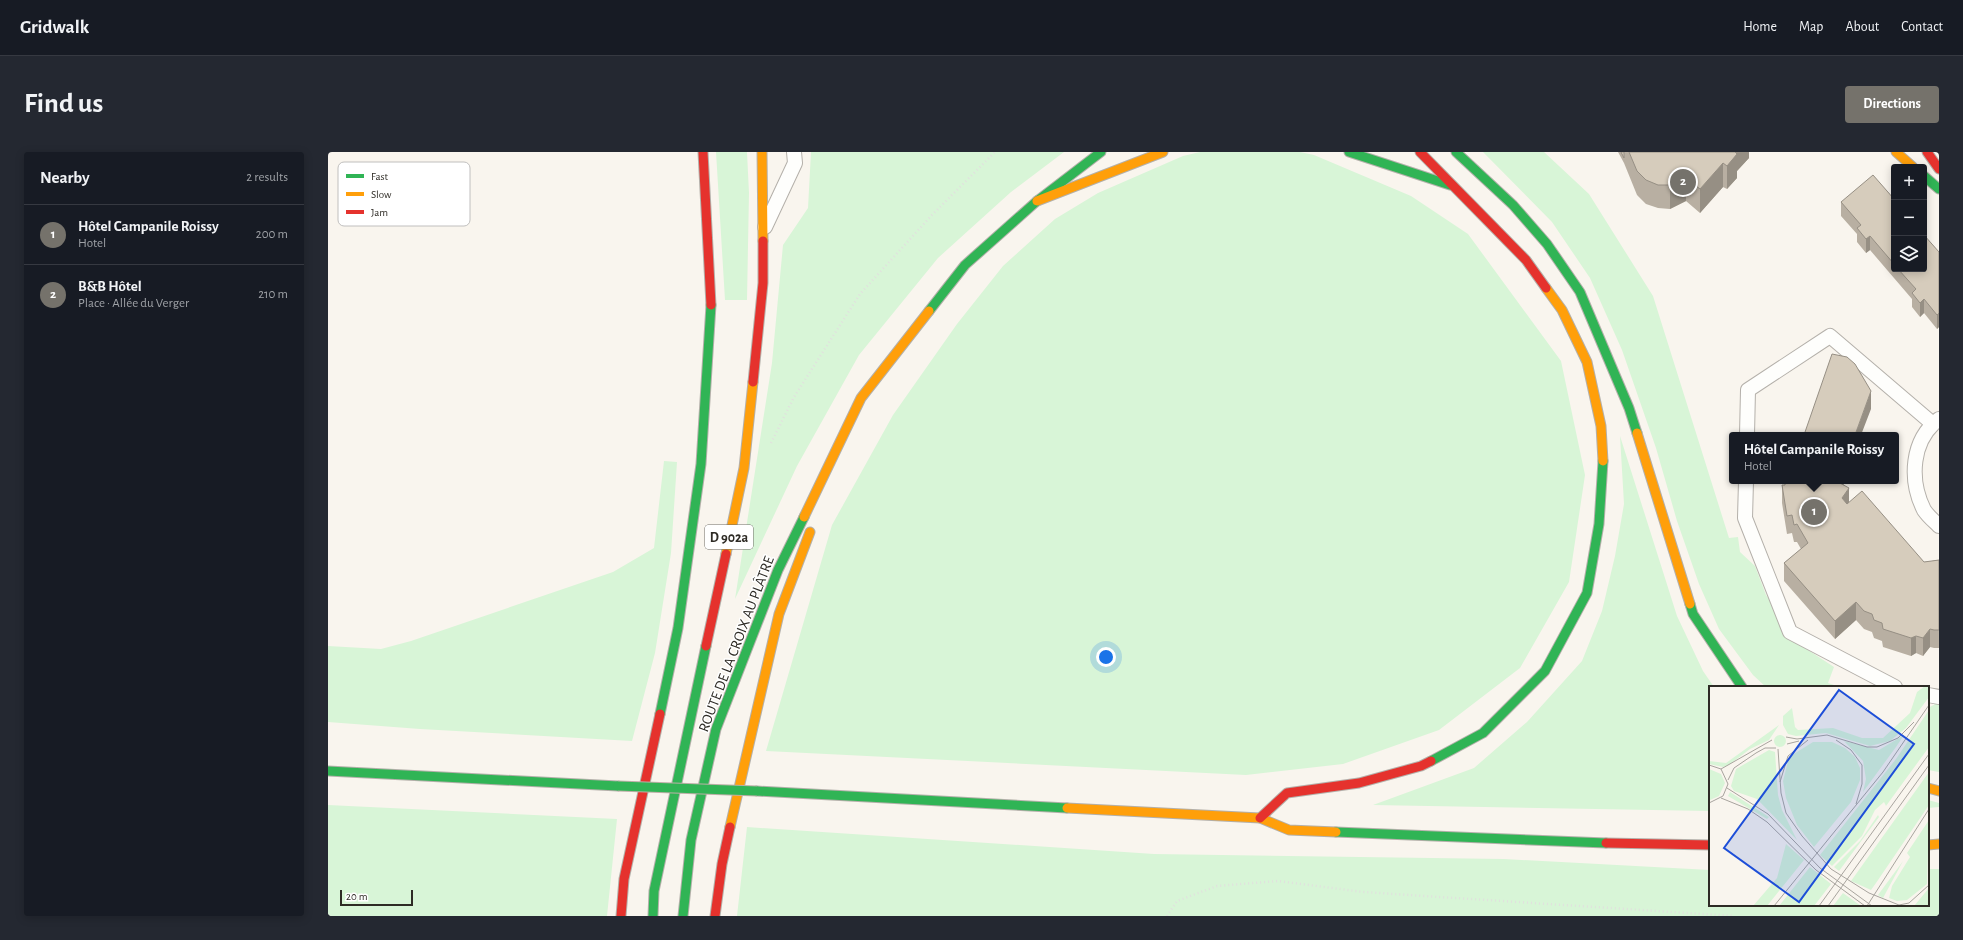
<!DOCTYPE html>
<meta charset="utf-8">
<style>
:root{--surface:#171b24;--page:#242831;--text:#f1f3f6;--muted:#9ea1a6;--line:#363941;--accent:#75726b}
body{margin:0;font-family:"Alegreya Sans",sans-serif;background:var(--page);color:var(--text)}
.controls{position:absolute;right:12px;top:12px;display:grid;overflow:hidden;border-radius:4px;box-shadow:0 2px 10px #0003}
.controls button{width:36px;height:36px;display:grid;place-items:center;padding:0;border:0;border-bottom:1px solid var(--line);background:var(--surface);color:var(--text);font:20px sans-serif}
.scale{position:absolute;left:12px;bottom:10px;width:73px;box-sizing:border-box;padding-left:4px;border:2px solid #2e2b25;border-top:0;font-size:11px;line-height:14px;white-space:nowrap;color:#2e2b25;-webkit-text-stroke:3px #fff;paint-order:stroke}
.you{position:absolute;left:778px;top:505px;width:14px;height:14px;margin:-10px;border:3px solid #fff;border-radius:50%;background:#1a73e8;box-shadow:0 0 0 6px #1a73e833}
.badge{display:grid;place-items:center;width:26px;height:26px;border-radius:50%;background:var(--accent);color:#fff;font-size:13px;font-weight:700}
.pin{position:absolute;translate:-50% -50%;border:2px solid #fff;box-shadow:0 1px 4px #0006}
.popup{position:absolute;left:1401px;top:280px;width:170px;height:52px;box-sizing:border-box;display:grid;place-content:center;border-radius:4px;background:var(--surface);filter:drop-shadow(0 1px 3px #0005);font-size:13px;white-space:nowrap;color:var(--muted)}
.popup b{font-size:15px;color:var(--text)}
.popup::after{content:'';position:absolute;left:50%;top:100%;margin-left:-8px;border:8px solid transparent;border-top-color:var(--surface)}
.list{margin:0;padding:0;list-style:none}
h2{display:flex;justify-content:space-between;align-items:center;height:52px;margin:0;padding:0 16px;font-size:17px}
h2 small{font-size:13px;font-weight:400;color:var(--muted)}
.list li{display:grid;grid-template-columns:26px 1fr auto;gap:12px;align-items:center;box-sizing:border-box;height:60px;padding:0 16px;border-top:1px solid var(--line)}
.list b{display:block;font-size:15px;white-space:nowrap}
.list p{margin:0;font-size:13px;white-space:nowrap;color:var(--muted)}
.list em{font-size:13px;font-style:normal;color:var(--muted)}
.icon{flex:none;width:22px;height:22px;fill:none;stroke:currentColor;stroke-width:2;stroke-linecap:round;stroke-linejoin:round}
.map{position:relative;flex:none;width:1611px;height:764px;overflow:hidden;border-radius:4px}
header{display:flex;align-items:center;gap:24px;box-sizing:border-box;height:56px;padding:0 20px;background:var(--surface);border-bottom:1px solid var(--line)}
header strong{font-size:19px}
nav{display:flex;gap:22px;margin-inline-start:auto;font-size:14px}
.intro{display:flex;align-items:center;justify-content:space-between;box-sizing:border-box;height:96px;padding:0 24px}
h1{margin:0;font-size:28px}
.button{padding:10px 18px;border-radius:4px;background:var(--accent);color:#fff;font-size:14px;font-weight:700}
main{display:flex;gap:24px;padding:0 24px}
aside{flex:1;background:var(--surface);border-radius:4px;box-shadow:0 2px 10px #0003}
.map>svg:first-child{display:block}
.green{fill:#d8f5d7}
.lines{fill:none;stroke-linecap:round;stroke-linejoin:round}
.lane-casing{stroke:#b4b0aa;stroke-width:16}
.fast-casing{stroke:#b4b0aa;stroke-width:11}
.slow-casing{stroke:#b4b0aa;stroke-width:11}
.jam-casing{stroke:#b4b0aa;stroke-width:11}
.path{stroke:#e1e0de;stroke-width:2.5;stroke-dasharray:1 3;stroke-linecap:butt}
.lane{stroke:#fefefc;stroke-width:14}
.fast{stroke:#30b455;stroke-width:9}
.slow{stroke:#ff9f0a;stroke-width:9}
.jam{stroke:#e5322d;stroke-width:9}
.fast-bridge-casing{stroke:#bdafa7;stroke-width:11;stroke-linecap:butt}
.fast-bridge{stroke:#30b455;stroke-width:9}
.wall{fill:#b8afa2}
.shaded-wall{fill:#968f84}
.building{fill:#d6ccbc;stroke:#968f84}
.labels{text-anchor:middle;stroke-width:3;stroke-linejoin:round;paint-order:stroke}
.shield{fill:#fff;stroke:#6d6b66;stroke-width:1}
.shield-label{font-size:14px;font-weight:bold;fill:#2e2b25}
.street-label{font-size:15px;fill:#2e2b25;stroke:#fff}
.inset-road{fill:none;stroke:#a8a49e;stroke-width:1}
.view{fill:#1d4ed8;fill-opacity:0.15;stroke:#1d4ed8;stroke-width:2}
.inset-edge{fill:none;stroke:#2e2b25;stroke-width:2}
.key{fill:#fff;stroke:#c0bfbe;stroke-width:1}
.key-label{font-size:11px;fill:#2e2b25}
</style>
<header>
<strong>Gridwalk</strong>
<nav><a>Home</a><a>Map</a><a>About</a><a>Contact</a></nav>
</header>
<div class="intro"><h1>Find us</h1><a class="button">Directions</a></div>
<main>
<aside>
<h2>Nearby<small>2 results</small></h2>
<ul class="list">
<li><span class="badge">1</span><div><b>Hôtel Campanile Roissy</b><p>Hotel</p></div><em>200 m</em></li>
<li><span class="badge">2</span><div><b>B&amp;B Hôtel</b><p>Place · Allée du Verger</p></div><em>210 m</em></li>
</ul>
</aside>
<div class="map">
<svg width="1611" height="764" viewBox="0 0 1611 764">
<rect width="100%" height="100%" fill="#f9f5ee"/>
<path class="green" d="M388,0H419L421,41L419,148H397Z
M483,0H736L683,40L610,106L531,203L469,314L407,447L444,211L455,93L480,56Z
M872,0H972L986,3L1083,44L1140,82L1233,209L1257,323L1241,430L1192,516L1111,578L1015,612L918,623L438,599L504,373L565,263L629,172L675,114L727,67L770,41L855,4Z
M1155,0H1216L1261,42L1325,144L1401,386L1410,385L1412,400L1427,414L1438,443L1466,483L1480,498L1506,515L1500,531L1512,535H1438L1425,523L1391,477L1371,432L1349,369L1328,296L1294,198L1262,126L1224,70Z
M1292,284L1349,464L1375,519L1386,535H1382V659L1045,653L1146,616L1199,570L1254,509L1274,459L1287,404L1296,352Z
M336,309L349,310L343,401L327,501L304,589L92,577L0,570V494L53,497L83,489L285,420L326,396Z
M1611,550V620L1600,618V556Z
M1600,648L1611,651V655L1600,656Z
M0,653L289,667L279,764H0Z
M419,675L826,702L1176,707L1382,718V753H1600V717H1611V764H409Z"/>
<g class="lines">
<defs>
<path id="lane" d="M437,75L467,11L466,0
M1611,267C1583,288 1581,328 1596,358C1600,364 1606,369 1611,374
M1419,283L1420,238L1502,184L1605,272
M1418,329L1417,366L1462,480L1567,535
M1600,543L1611,545"/>
<path id="fast" d="M1021,0L1122,33
M1128,0L1185,53L1219,92L1252,140L1301,256L1309,281
M1596,24L1611,37
M601,159L637,113L709,49L773,0
M1362,452L1365,462L1414,535
M332,562L350,476L373,312L383,153
M1103,609L1155,581L1217,519L1259,441L1271,372L1275,309
M0,619L290,634
M429,639L739,656
M1008,680L1278,691
M325,764L326,739L378,494
M355,764L363,688L388,577L450,418L476,365"/>
<path id="slow" d="M434,0L435,89
M1568,0L1585,15
M709,49L835,0
M1218,136L1234,158L1259,210L1273,274L1275,309
M1309,281L1362,452
M476,365L533,246L601,159
M398,402L416,316L425,230
M1600,636L1611,639
M739,656L932,666L961,678L1008,680
M402,675L451,462L482,380
M1600,693L1611,692"/>
<path id="jam" d="M375,0L383,153
M1092,0L1198,108L1218,136
M1599,0L1611,17
M425,230L435,131V89
M378,494L398,402
M932,666L959,641L1031,631L1093,614L1103,609
M1278,691L1382,693
M293,764L296,727L332,562
M387,764L394,712L402,675"/>
</defs>
<use href="#lane" class="lane-casing"/>
<use href="#fast" class="fast-casing"/>
<use href="#slow" class="slow-casing"/>
<use href="#jam" class="jam-casing"/>
<path class="path" d="M443,291L466,245L532,142L604,63L667,0
M839,764L849,749L889,734L950,729L1035,740L1406,764"/>
<use href="#lane" class="lane"/>
<use href="#fast" class="fast"/>
<use href="#slow" class="slow"/>
<use href="#jam" class="jam"/>
<defs>
<path id="fast-bridge" d="M290,634L429,639"/>
</defs>
<use href="#fast-bridge" class="fast-bridge-casing"/>
<use href="#fast-bridge" class="fast-bridge"/>
</g>
<path class="wall" d="M1290,0H1421V6L1409,19V26L1399,37L1395,35L1372,61L1358,49L1342,57L1330,56L1318,52L1309,43L1296,11Z
M1566,47V117H1596L1611,100V175L1609,177L1596,161L1592,165L1584,155V147L1542,98L1538,101L1529,90V82L1513,64V50Z
M1517,329L1515,333L1521,350L1596,410L1611,408V496H1606L1602,495L1595,504L1588,501L1583,504L1555,495L1554,489L1546,486L1544,480L1536,477L1528,468L1507,487L1456,429V411L1473,397L1469,390H1466L1464,381L1459,382L1454,351V333Z"/>
<path class="shaded-wall" d="M1406,0H1421V6L1409,19V26L1399,37V14Z
M1395,11V35L1372,61V37Z
M1358,26V49L1342,57V33Z
M1542,84V98L1538,101V87Z
M1596,147V161L1592,165V151Z
M1611,161V175L1609,177V163Z
M1543,239V257L1533,283H1527Z
M1510,329H1517L1510,348Z
M1521,336V354L1514,363V346Z
M1528,450V468L1507,487V469Z
M1602,477V495L1595,504V486Z
M1588,484V501L1583,504V486Z"/>
<path class="building" d="M1293,0H1296V6Z
M1301,0H1407L1409,2L1399,14L1395,11L1372,37L1358,26L1342,33H1330L1318,28L1309,19Z
M1545,23L1566,47V112L1542,84L1538,87L1529,76L1533,73L1513,50Z
M1596,83L1611,100V161L1609,163L1596,147L1592,151L1584,141L1588,137L1570,117H1596Z
M1504,202L1519,205L1527,212L1543,239L1527,283H1476Z
M1457,329H1510V330L1521,336L1514,346L1519,352L1534,339L1596,410L1611,408V478H1606L1602,477L1595,486L1588,484L1583,486L1555,477L1554,471L1546,468L1544,462L1536,459L1528,450L1507,469L1456,411L1480,391L1469,372L1466,373L1464,363L1459,364L1454,333H1457Z"/>
<g class="labels">
<rect class="shield" x="377" y="373" width="48" height="24" rx="3"/>
<g class="shield-label">
<text x="401" y="390">D 902a</text>
</g>
<g class="street-label">
<text transform="translate(408 492) rotate(-69)" y="5">ROUTE DE LA CROIX AU PLÂTRE</text>
</g>
</g>
<g transform="translate(1381 534)">
<rect width="220" height="220" fill="#f9f5ee"/>
<path d="M216,0H220V11L197,42L181,55L161,60L117,47L87,50L79,48L74,39V30L83,22L86,41L89,44L124,42L153,52H174L201,27L208,6ZM220,24V61L177,120L175,116L166,124L153,150L123,180L111,169L187,73ZM70,39L60,54L41,63L20,79L14,81L0,78V75L17,77ZM65 55a6 6 0 1 1 12 0a6 6 0 1 1-12 0ZM195,49L187,61L154,106L157,93L154,75L135,55L170,64ZM104,56H123L136,62L146,71L151,82V94L142,116L105,161L88,139L77,112L74,95L80,71ZM60,64L66,66L69,109L73,124L88,154L48,113L25,105L22,100L27,83ZM0,83L12,88L16,97L10,110L1,114ZM220,86V119L167,197L162,204L142,195ZM21,106L60,131L58,133L19,110ZM169,129L170,131L130,185L125,181L151,155ZM220,134L218,198L198,214L188,215L180,212L183,200L201,171L198,167ZM77,158L95,174L58,220H44L68,192ZM194,175L174,212L169,209ZM101,181L122,198L105,220H70ZM220,202V220H205ZM134,207L152,220H124Z" fill="#d8f5d7"/>
<path class="inset-road" d="M77,51L88,53L118,49L158,61H168L189,52L205,36M127,54L142,64L153,79V98L147,118M78,58L90,55M69,63L72,107L77,127L93,150L122,183L160,207L190,219L200,217L220,199M0,79L12,83L19,98L14,110L0,117M12,83L63,54M19,94L25,82L47,67L56,62H67M71,96L79,70L99,54M18,102L59,128L111,182L163,220M12,112L39,123L58,136L107,184L156,220M65,220L174,86L220,19M110,220L220,68M119,220L220,79M158,220L220,123"/>
<path class="view" d="M130,4L205,58L90,216L15,162Z"/>
<rect width="220" height="220" class="inset-edge"/>
</g>
<rect x="10" y="10" width="132" height="64" rx="6" class="key"/>
<rect x="18" y="22" width="18" height="4" fill="#30b455"/>
<rect x="18" y="40" width="18" height="4" fill="#ff9f0a"/>
<rect x="18" y="58" width="18" height="4" fill="#e5322d"/>
<g class="key-label">
<text x="43" y="28">Fast</text>
<text x="43" y="46">Slow</text>
<text x="43" y="64">Jam</text>
</g>
</svg>
<div class="controls">
<button>+</button>
<button>−</button>
<button><svg class="icon" aria-label="layers" viewBox="0 0 24 24"><path d="M12 4l9 5-9 5-9-5zM3 14l9 5 9-5"/></svg></button>
</div>
<div class="scale">20 m</div>
<div class="you"></div>
<div class="pin badge" style="left:1486px;top:360px">1</div>
<div class="popup"><b>Hôtel Campanile Roissy</b>Hotel</div>
<div class="pin badge" style="left:1355px;top:30px">2</div>
</div>
</main>
